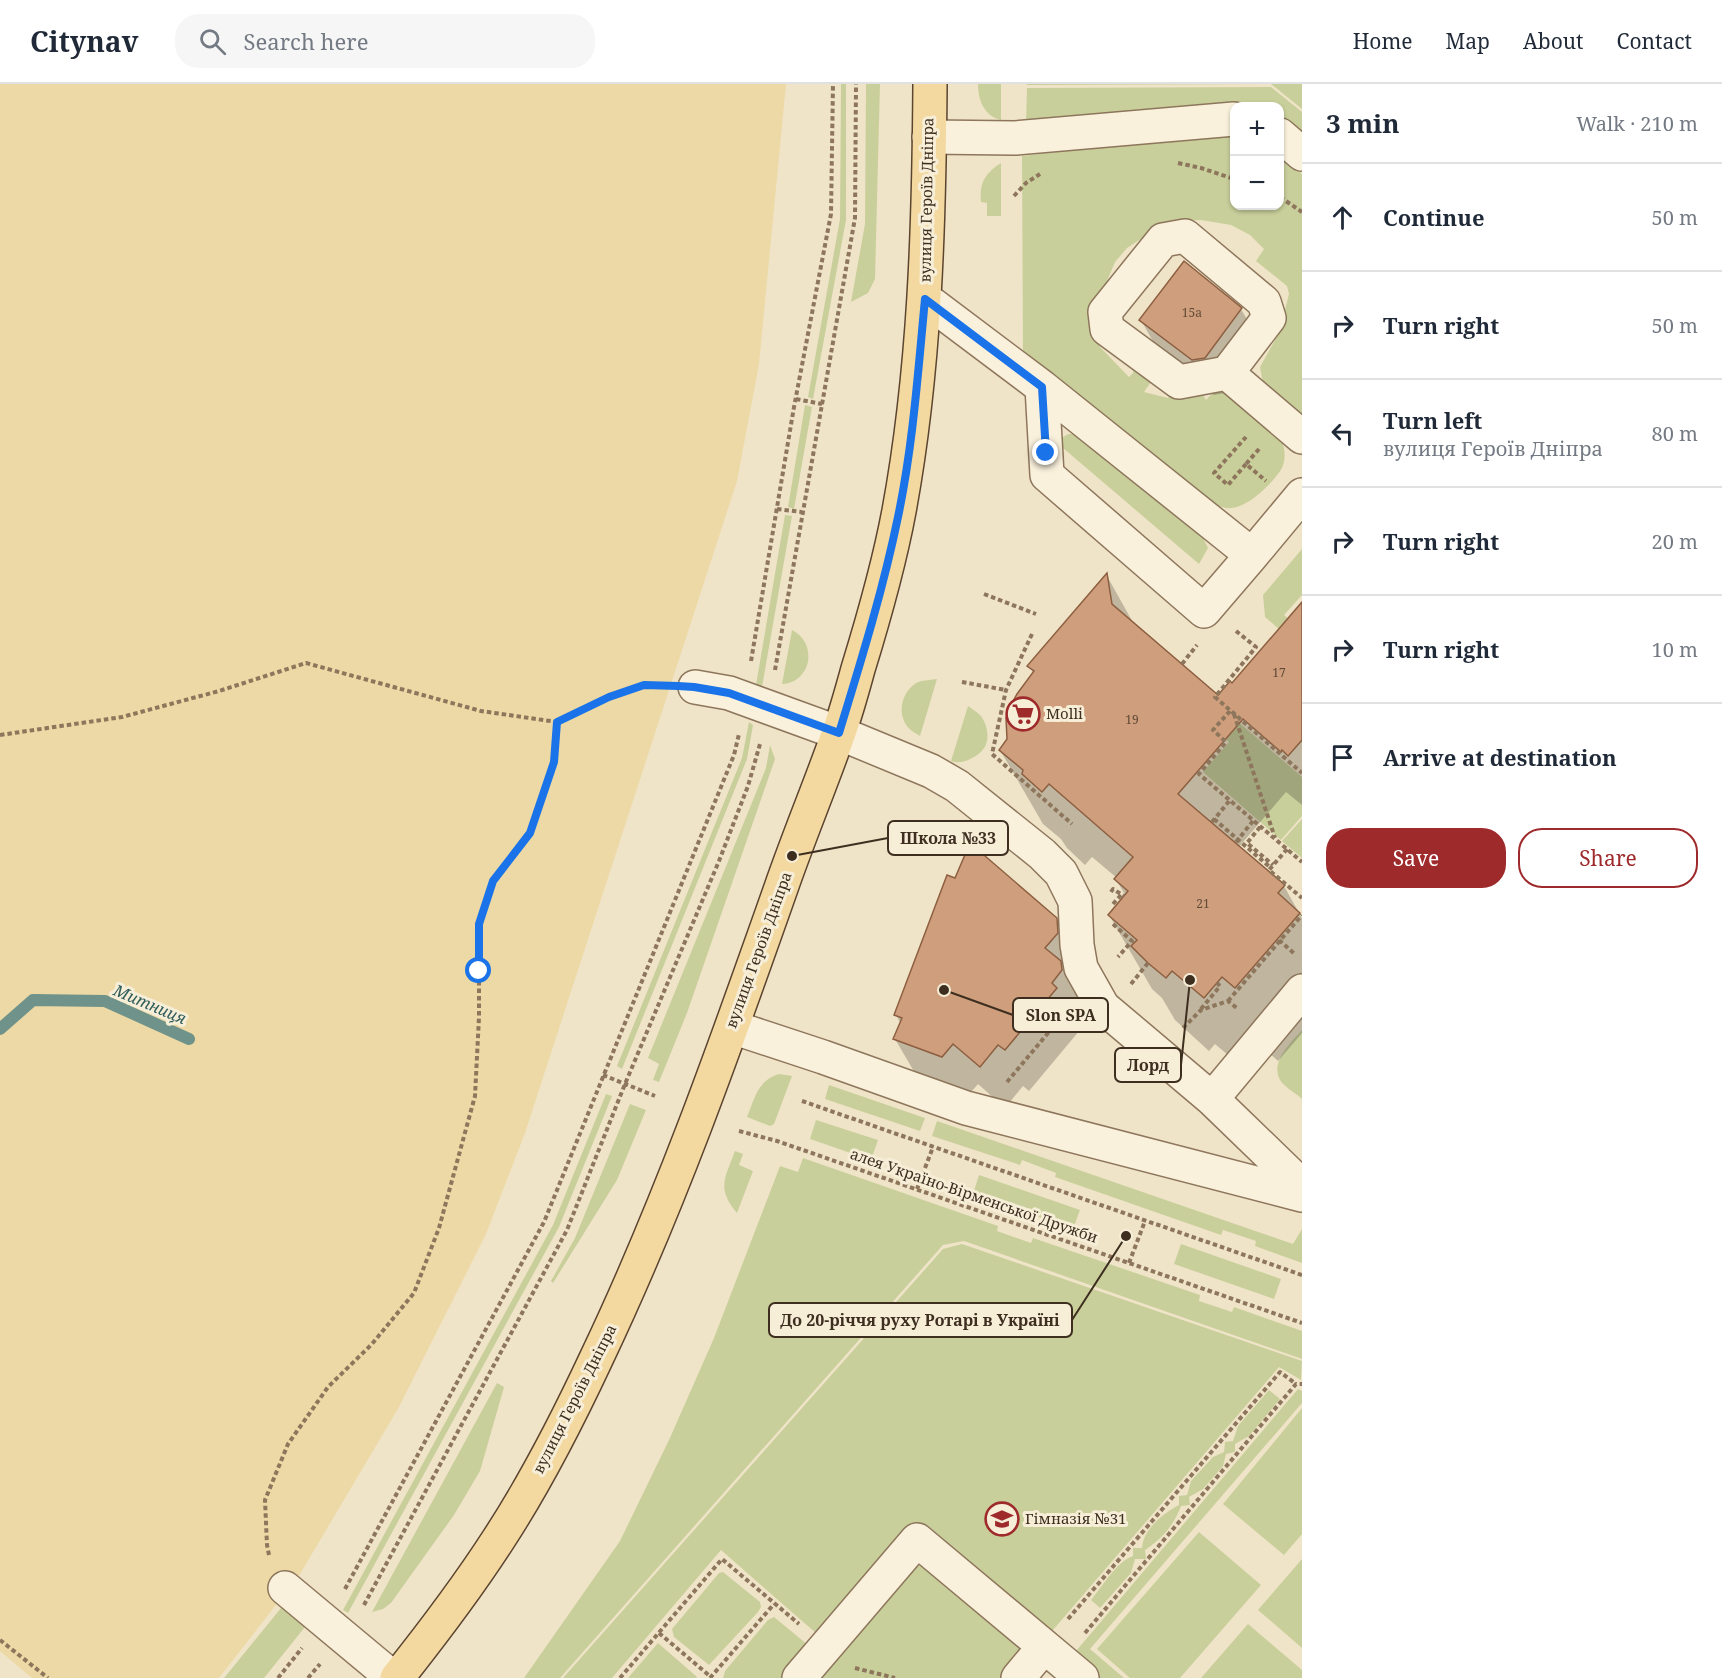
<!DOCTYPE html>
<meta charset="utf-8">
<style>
:root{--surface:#fff;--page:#f6f6f7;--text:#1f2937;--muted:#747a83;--line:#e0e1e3;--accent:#9e2a2b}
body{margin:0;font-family:"Noto Serif",serif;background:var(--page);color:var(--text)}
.controls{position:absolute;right:18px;top:18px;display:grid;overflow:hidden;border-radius:12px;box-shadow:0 2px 4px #0004}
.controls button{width:54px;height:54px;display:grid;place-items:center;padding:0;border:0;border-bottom:2px solid var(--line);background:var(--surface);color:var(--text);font:30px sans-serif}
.stop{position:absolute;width:18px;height:18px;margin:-14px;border:4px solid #1a73e8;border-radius:50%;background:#fff}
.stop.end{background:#1a73e8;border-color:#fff;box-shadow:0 2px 6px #0008}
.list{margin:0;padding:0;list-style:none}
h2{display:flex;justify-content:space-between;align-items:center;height:78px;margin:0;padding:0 24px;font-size:26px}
h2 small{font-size:20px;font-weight:400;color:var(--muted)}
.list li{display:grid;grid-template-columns:39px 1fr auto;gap:18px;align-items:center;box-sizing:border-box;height:108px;padding:0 24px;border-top:2px solid var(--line)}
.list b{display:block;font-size:22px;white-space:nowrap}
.list p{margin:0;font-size:20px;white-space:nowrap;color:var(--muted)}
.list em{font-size:20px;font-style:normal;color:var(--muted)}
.actions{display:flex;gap:12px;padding:18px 24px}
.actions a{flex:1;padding:14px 0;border:2px solid var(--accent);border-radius:24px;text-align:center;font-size:21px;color:var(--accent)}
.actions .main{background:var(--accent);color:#fff}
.icon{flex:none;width:33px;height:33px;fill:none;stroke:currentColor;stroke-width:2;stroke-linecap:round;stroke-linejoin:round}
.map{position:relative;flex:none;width:1302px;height:1594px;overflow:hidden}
header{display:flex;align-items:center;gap:36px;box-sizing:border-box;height:84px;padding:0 30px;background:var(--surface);border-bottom:2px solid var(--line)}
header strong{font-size:28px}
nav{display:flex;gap:33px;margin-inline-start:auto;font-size:21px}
.search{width:420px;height:54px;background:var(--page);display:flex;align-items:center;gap:15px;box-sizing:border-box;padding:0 21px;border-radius:24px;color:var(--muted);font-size:22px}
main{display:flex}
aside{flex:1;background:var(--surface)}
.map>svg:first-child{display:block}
.green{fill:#c9cf9b}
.sand{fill:#ecd9a5}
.shadow{fill:#0003}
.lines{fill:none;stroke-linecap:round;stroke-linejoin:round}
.stream{stroke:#6f938a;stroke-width:12}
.building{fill:#cf9f7d;stroke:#8d5f41;stroke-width:1.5}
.minor-casing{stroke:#8d765c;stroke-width:36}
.major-casing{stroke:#5b4430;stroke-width:36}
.path{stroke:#8d765c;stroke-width:4;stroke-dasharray:4.5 3;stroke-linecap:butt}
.minor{stroke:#faf1dc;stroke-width:33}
.major{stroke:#f3d9a0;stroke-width:33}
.route{stroke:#1a73e8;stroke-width:8}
.labels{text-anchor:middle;stroke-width:6;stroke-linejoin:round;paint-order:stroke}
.number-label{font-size:12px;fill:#624a37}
.street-label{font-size:15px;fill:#3d2e20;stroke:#f7eed8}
.poi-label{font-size:15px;fill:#3d2e20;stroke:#f7eed8;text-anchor:start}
.water-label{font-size:16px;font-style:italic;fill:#2f5d5a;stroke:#f7eed8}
.leader{fill:none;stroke:#3d2e20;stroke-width:2}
.callout-dot{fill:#3d2e20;stroke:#f7eed8;stroke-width:2}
.callout{fill:#f7eed8;stroke:#3d2e20;stroke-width:2}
.callout-label{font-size:16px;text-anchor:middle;font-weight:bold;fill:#3d2e20}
</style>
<header>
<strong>Citynav</strong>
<div class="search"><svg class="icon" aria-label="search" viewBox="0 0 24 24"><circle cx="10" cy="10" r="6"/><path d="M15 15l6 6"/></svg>Search here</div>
<nav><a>Home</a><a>Map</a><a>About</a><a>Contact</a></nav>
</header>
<main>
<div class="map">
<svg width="1302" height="1594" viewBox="0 0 1302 1594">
<rect width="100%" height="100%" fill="#f0e4c8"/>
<path class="green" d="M841,0H846V136L813,315L808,313L840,135Z
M866,0H880L875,195L868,209L851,218L865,140Z
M978,0H1001V36C984,32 978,16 978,0Z
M1027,0H1302V25L1271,0L1027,1Z
M1271,3L1302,28V48L1291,38L1280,33V22H1250L1240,20L1026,40L1027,4Z
M1234,50V122H1280V69L1302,90V330C1287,322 1279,306 1263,299L1260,283L1279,249L1289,210L1287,202L1256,177L1264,165L1250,151L1231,141L1201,136L1175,137L1150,149L1127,164L1115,178L1105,202L1093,243L1100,263L1129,293L1133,289L1134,281L1153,295L1144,308L1168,314L1176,304L1201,307L1206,316L1225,295L1282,357C1285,366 1286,375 1282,384C1274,398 1248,424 1231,424C1225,425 1219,422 1213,420L1023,272L1022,72L1186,53Z
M1001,79V132H987V119L981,118C979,99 985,89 1001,79Z
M805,321L812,323L794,425L788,423Z
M1068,350H1073L1202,452L1208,464L1199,480L1063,364L1060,360V355Z
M785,431L792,432L762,603L756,601Z
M1302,465V511L1284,531L1295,540L1286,551L1265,533L1263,511Z
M792,546C818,559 812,598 782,600Z
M937,595L920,652C915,649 908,645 905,639C897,625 904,605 918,598C924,596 931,596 937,595Z
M968,622C972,625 977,628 980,631C982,633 984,637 985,639C990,654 988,665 974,673C967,677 960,680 951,677Z
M1229,630L1302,693V732L1281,756L1203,688L1229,658L1216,646Z
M749,638L753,641L747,675L622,985L617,982L742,674Z
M770,661L775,675L687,929L659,998L653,996L659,980L648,974L766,684Z
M1302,735V774L1282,757Z
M1302,946V1015C1296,1009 1284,1003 1280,996C1270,977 1291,959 1302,946Z
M779,990L792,992L774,1040L770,1042L747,1033C755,1014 757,997 779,990Z
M829,1001L925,1034L920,1047L825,1015Z
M606,1010L612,1012L559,1143L348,1529L343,1526L553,1141Z
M630,1020L646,1026L617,1096L553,1199L551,1197L575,1154Z
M816,1036L878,1056L871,1076L810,1055Z
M937,1037L1293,1160L1302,1145V1179L1255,1162L1256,1157L1223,1146L1221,1151L1055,1093L1056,1089L1022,1076L1020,1081L932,1052Z
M735,1067L743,1070L739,1081L753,1087L737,1129C716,1104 725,1094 735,1067Z
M803,1074L998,1142L997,1147L1031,1159L1033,1154L1200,1211L1199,1217L1232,1228L1234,1223L1302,1247V1275L964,1157L943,1161L560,1594H524L620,1457L669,1356L714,1254L780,1082L798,1088Z
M979,1091L1080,1126L1073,1145L973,1110Z
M962,1160L1302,1277L1301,1296L1279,1283L1047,1553L917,1442L817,1550L721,1466L612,1594H563L943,1165Z
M1181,1160L1281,1195L1274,1215L1174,1180Z
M497,1299L504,1303L480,1387L454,1431L391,1519L383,1525L372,1528Z
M1298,1305L1302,1307V1319L1090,1565L1124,1594H1096L1071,1573Z
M1269,1306L1280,1315L1249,1352L1235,1360V1368L1226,1370L1223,1382L1203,1405L1189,1413L1190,1421L1181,1422C1174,1441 1162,1455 1145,1466L1146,1475H1135L1131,1489L1100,1524L1091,1516C1102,1503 1117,1477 1133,1472V1464H1142C1143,1445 1164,1429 1179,1421V1412L1187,1411L1191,1397L1213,1373L1224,1368L1225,1358L1233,1357L1238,1342Z
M1302,1324V1450L1284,1471L1223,1420Z
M1199,1448L1261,1501L1180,1594H1130L1097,1565Z
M1302,1475V1564L1258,1526Z
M919,1482H927L1033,1564L1007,1594H811L909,1485Z
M723,1488L760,1518L761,1523L758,1528L709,1581L674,1553L672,1545L719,1489Z
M281,1524L305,1543L264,1594H224Z
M774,1533L808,1561L787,1594H723L725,1587L768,1536Z
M1248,1540L1302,1586V1594H1201Z
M658,1559L696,1592L697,1594H628Z"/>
<path class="sand" d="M0,0H786L759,280L737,397L525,1049L486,1150L399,1323L300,1490L219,1594H32L0,1567Z"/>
<path class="shadow" d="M1184,179L1241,225L1262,261L1225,309L1214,311L1161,272L1141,236Z
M1107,492L1135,542L1219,613L1232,601L1302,520V721L1286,708L1238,764L1284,802L1302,834V949L1278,977L1266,966L1247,987L1215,960L1209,967L1175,936L1162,914L1152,905L1109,831L1126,812L1116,796L1117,794L1092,773L1085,781L1067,764L1061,755L1043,740L1000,666L1009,655L1034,590L1029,582Z
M1056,835L1080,877L1085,928L1076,940L1080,946L1029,1007L1023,1002L1005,1024L978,1000L966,1014L919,996L895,955L901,940L896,931Z"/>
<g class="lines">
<path class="stream" d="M0,945L33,916L105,917L189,955"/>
</g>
<path class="building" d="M1184,177L1242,224L1205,274L1192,276L1139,236Z
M1107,489L1112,520L1218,611L1230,597L1232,599L1302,518V656L1288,672L1282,666L1281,668L1243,635L1178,710L1285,801L1278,809L1300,829L1235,904L1222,893L1204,914L1172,887L1166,894L1148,879L1131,862L1137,856L1108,831L1128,807L1114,795L1133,773L1049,700L1042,708L1022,690L1023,686L999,666L1007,655L1006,634L1010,623L1017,610L1034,587L1027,582Z
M970,759L1057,834L1058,849L1045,864L1061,877L1062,886L1052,899L1057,904L1005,966L998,961L980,983L953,960L942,973L893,955L902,934L894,931L947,791L955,794Z"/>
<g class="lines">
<defs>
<path id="minor" d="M1280,51L1302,70
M929,53L1015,54L1234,35
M1185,152L1264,218L1269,234L1227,289L1179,298L1107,245L1105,228L1163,156Z
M925,215L1042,303L1252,471L1302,411
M1227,289L1302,353
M1042,303L1047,391L1204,527L1252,471
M695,603L729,609L839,649L931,687L957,702L1042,770L1061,789L1075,817L1077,861L1081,884L1103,923L1212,1015L1302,1102
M732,943L823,973L966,1024L1302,1111
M1212,1015L1302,907
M285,1504L393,1594
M799,1594L917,1456L1082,1594
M1018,1594L1044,1563"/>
<path id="major" d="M397,1594C432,1550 467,1504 498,1456C536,1398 567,1337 596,1275C669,1122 725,963 781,804C799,752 820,702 838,651C846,629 852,607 858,585C874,533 889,481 899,427C925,286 929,143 930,0"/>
</defs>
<use href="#minor" class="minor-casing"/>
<use href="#major" class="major-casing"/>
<path class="path" d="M1178,79L1201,84L1234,95
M1014,112L1026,99L1040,90
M1280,113L1302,128
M796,315L822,320
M1259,365L1246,380L1266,397
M1246,380L1228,401L1214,389L1246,353
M777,425L802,428
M984,510L1036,530
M1236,547L1256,563L1215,613L1302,689
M1032,550L1006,606L992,670L1072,740
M751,577L794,323L831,130L833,0
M1182,580L1197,561
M775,586L855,134L856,0
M962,598L1006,606
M1230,627L1213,646L1226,658L1199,690L1302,778
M1234,630L1275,754
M0,651L122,633L219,607L306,579L481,627L557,638L609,613L644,601H658
M1214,735L1271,784
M1212,738L1230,716
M1260,743L1247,759L1273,781
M1236,758L1253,737
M1287,765L1269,786L1302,814
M1111,808L1113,805L1124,812
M1113,820L1122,810
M1113,840L1132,857L1118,873
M1279,856L1296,871
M1131,900L1148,879
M1228,917L1302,831
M1201,925L1220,902L1217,899
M1183,944L1201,926L1228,917L1238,925
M603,991L655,1012
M1007,998L1064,930
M802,1017L1302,1191
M739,1047L777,1057L1302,1239
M917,1105L933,1063
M1129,1179L1145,1137
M269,1471L267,1461L265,1416L288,1360L328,1303L372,1260L414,1209L439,1144L475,1012L479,933V840L493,797L530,749L554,678L557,638
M345,1505L544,1138L734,671L739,650
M364,1521L567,1146L625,1000L719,777L748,702L760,660
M1068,1535L1280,1288L1296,1300
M659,1549L711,1593
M1085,1549L1296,1300H1302
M0,1556L48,1594
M855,1584L895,1594
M278,1594L302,1564
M308,1594L320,1580
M620,1594L722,1475L799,1540
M710,1594L774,1520"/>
<use href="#minor" class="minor"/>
<use href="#major" class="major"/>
</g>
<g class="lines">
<path class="route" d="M479,887V840L493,797L530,749L554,678L557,638L609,613L644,601L678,602L694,603L729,609L839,649C861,577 883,506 898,433C913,361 918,288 925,215L1042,303L1046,369"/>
</g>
<defs>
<symbol id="supermarket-ring" viewBox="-11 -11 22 22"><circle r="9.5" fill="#f7eed8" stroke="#9e2a2b" stroke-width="1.5"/><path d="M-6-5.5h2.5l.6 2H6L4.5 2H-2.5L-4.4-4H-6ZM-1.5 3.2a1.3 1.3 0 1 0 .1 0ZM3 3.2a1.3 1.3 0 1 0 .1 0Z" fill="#9e2a2b"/></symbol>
<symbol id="school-ring" viewBox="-11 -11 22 22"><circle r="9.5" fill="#f7eed8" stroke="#9e2a2b" stroke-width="1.5"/><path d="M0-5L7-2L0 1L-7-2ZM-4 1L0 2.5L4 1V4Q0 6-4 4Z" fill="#9e2a2b"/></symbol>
</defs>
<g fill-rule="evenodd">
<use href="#supermarket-ring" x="1004" y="611" width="38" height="38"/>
<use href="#school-ring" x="983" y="1416" width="38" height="38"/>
</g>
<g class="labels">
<g class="number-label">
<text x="1192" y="233">15а</text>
<text x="1279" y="593">17</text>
<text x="1132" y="640">19</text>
<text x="1203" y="824">21</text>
</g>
<g class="street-label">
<text transform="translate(927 116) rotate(-89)" y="5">вулиця Героїв Дніпра</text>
<text transform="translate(759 866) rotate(-70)" y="5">вулиця Героїв Дніпра</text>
<text transform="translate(974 1112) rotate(19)" y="5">алея Україно-Вірменської Дружби</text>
<text transform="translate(575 1315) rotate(-63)" y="5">вулиця Героїв Дніпра</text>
</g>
<g class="poi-label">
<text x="1046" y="635">Molli</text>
<text x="1025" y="1440">Гімназія №31</text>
</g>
<g class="water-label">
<text transform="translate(150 920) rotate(23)" y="6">Митниця</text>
</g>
</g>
<path class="leader" d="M792 772L888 754M944 906L1013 931M1190 896L1181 981M1126 1152L1072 1236"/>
<g class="callout-dot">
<circle cx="792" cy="772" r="6"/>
<circle cx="944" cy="906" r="6"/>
<circle cx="1190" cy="896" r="6"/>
<circle cx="1126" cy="1152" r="6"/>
</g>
<g class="callout">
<rect x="888" y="737" width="120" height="34" rx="6"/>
<rect x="1013" y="914" width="95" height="34" rx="6"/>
<rect x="1115" y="964" width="66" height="34" rx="6"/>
<rect x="769" y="1219" width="303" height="34" rx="6"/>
</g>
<g class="callout-label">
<text x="948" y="760">Школа №33</text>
<text x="1061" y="937">Slon SPA</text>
<text x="1148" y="987">Лорд</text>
<text x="920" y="1242">До 20-річчя руху Ротарі в Україні</text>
</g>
</svg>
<div class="controls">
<button>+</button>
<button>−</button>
</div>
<div class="stop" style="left:479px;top:887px"></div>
<div class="stop end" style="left:1046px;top:369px"></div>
</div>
<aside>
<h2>3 min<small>Walk · 210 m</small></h2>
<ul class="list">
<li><svg class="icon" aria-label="ahead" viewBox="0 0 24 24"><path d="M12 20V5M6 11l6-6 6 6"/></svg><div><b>Continue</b></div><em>50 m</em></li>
<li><svg class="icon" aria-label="right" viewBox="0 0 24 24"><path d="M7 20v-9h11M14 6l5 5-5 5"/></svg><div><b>Turn right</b></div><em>50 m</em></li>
<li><svg class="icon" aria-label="left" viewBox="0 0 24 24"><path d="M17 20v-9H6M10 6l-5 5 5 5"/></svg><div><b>Turn left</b><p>вулиця Героїв Дніпра</p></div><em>80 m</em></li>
<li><svg class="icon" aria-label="right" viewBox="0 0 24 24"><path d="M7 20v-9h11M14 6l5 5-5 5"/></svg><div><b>Turn right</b></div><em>20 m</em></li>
<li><svg class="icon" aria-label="right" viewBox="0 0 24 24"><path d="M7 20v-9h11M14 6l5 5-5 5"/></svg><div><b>Turn right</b></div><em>10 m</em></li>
<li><svg class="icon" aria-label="arrive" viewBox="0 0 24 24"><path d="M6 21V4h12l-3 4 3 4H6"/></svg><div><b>Arrive at destination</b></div></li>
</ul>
<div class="actions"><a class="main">Save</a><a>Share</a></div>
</aside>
</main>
